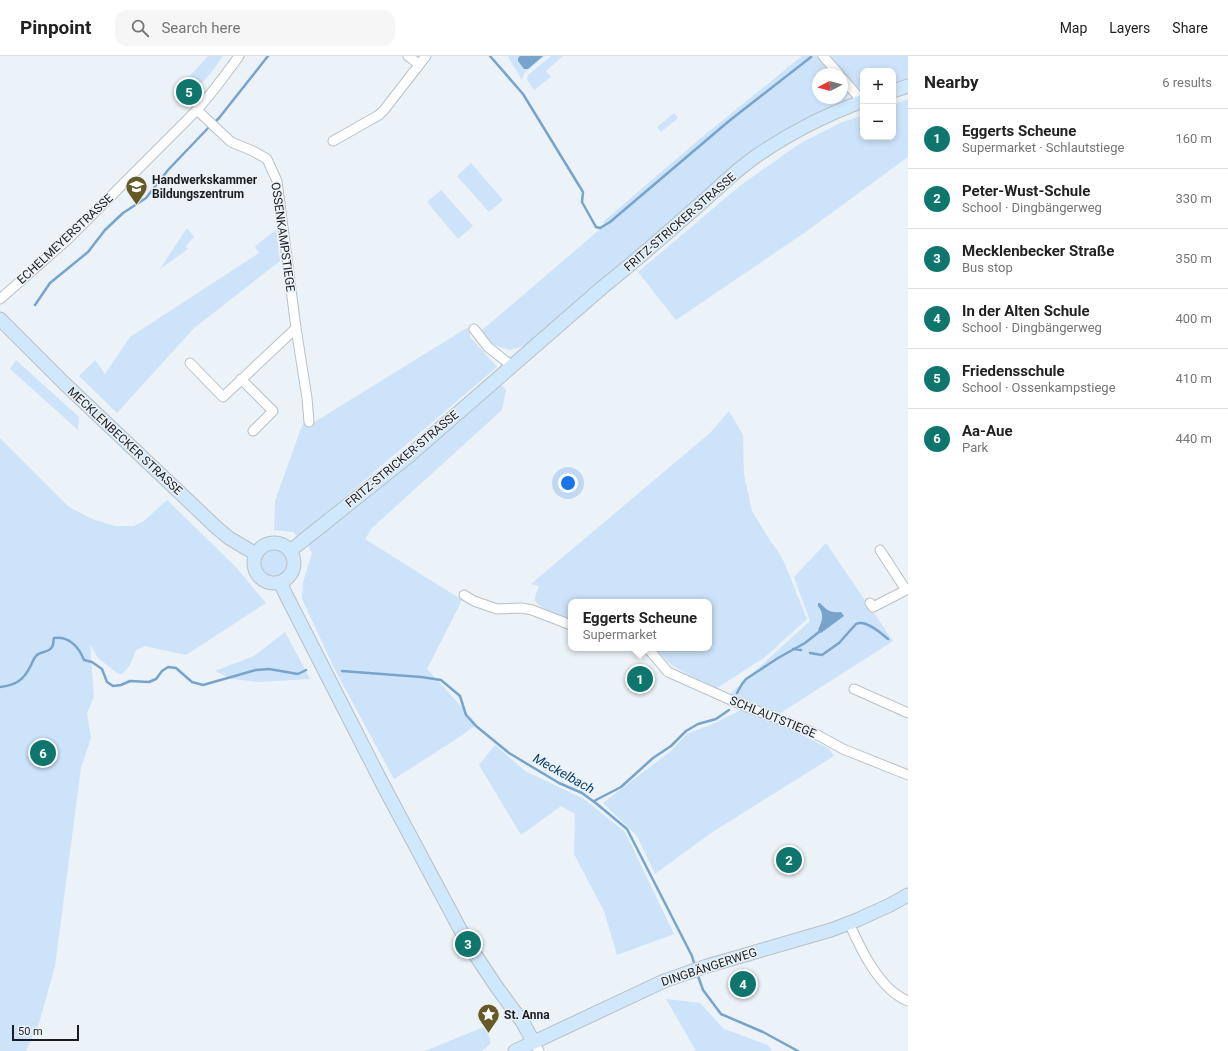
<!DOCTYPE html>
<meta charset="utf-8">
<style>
:root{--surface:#fff;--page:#f6f6f6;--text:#222;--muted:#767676;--line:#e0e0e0;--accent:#0f766e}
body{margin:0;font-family:Roboto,sans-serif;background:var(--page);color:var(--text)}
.controls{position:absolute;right:12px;top:12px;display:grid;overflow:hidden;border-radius:8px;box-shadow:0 2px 6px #0003}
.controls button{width:36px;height:36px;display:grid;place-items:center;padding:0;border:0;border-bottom:1px solid var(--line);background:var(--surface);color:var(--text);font:20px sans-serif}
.compass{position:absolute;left:812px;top:12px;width:36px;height:36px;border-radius:50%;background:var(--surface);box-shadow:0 2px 6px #0003;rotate:263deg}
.scale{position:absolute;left:12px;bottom:10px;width:67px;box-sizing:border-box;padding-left:4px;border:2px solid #1b1e20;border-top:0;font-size:11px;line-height:14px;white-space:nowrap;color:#1b1e20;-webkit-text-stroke:3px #ebf2f8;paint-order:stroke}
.you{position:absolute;left:568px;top:427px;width:14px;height:14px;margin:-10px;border:3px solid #fff;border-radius:50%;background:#1a73e8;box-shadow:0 0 0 6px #1a73e833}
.badge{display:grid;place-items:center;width:26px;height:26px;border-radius:50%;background:var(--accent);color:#fff;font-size:13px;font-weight:700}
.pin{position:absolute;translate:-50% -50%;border:2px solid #fff;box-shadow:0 1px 4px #0006}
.popup{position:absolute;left:568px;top:543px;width:144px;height:52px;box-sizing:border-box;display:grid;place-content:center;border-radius:8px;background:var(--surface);filter:drop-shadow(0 1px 3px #0005);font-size:13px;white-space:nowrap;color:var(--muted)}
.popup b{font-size:15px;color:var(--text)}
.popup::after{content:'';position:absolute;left:50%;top:100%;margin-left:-8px;border:8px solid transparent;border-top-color:var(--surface)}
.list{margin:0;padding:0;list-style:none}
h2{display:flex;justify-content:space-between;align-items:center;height:52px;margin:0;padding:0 16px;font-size:17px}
h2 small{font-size:13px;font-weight:400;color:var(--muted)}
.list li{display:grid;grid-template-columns:26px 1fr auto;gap:12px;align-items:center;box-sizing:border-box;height:60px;padding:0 16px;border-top:1px solid var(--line)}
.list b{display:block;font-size:15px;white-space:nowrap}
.list p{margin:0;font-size:13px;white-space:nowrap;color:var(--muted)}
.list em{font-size:13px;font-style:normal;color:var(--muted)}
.icon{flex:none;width:22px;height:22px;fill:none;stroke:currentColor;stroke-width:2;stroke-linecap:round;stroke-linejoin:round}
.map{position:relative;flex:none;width:908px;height:995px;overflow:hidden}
header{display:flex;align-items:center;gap:24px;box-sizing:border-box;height:56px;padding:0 20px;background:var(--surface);border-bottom:1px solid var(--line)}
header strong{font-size:19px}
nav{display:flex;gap:22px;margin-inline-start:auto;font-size:14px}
.search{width:280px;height:36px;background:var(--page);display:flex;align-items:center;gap:10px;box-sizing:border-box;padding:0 14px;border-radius:12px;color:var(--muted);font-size:15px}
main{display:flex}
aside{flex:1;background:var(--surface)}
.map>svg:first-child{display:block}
.green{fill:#cce3f9}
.water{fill:#78a4cb}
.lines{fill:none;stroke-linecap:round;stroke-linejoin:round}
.stream{stroke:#78a4cb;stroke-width:2.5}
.street-casing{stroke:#b9c0c5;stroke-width:11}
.secondary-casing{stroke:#b9c0c5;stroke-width:15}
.street{stroke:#fff;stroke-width:9}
.secondary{stroke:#cfe8fc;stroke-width:13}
.labels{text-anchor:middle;stroke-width:3;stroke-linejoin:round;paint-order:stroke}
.poi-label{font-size:12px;font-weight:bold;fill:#1b1e20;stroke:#ebf2f8;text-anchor:start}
.street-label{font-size:12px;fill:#1b1e20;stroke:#ebf2f8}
.water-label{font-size:13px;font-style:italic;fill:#0b3f66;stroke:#ebf2f8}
</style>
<header>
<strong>Pinpoint</strong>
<div class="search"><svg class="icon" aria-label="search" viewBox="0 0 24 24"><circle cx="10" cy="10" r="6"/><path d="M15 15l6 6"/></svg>Search here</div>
<nav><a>Map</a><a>Layers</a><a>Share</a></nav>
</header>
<main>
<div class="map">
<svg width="908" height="995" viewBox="0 0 908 995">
<rect width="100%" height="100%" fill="#ebf2f8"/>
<path class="green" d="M208,0H223L211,17L196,33L187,23Z
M509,0H545L524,17L522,24L508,1Z
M551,0H563L546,15L551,21L534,34L527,24L528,19Z
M802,0H817L833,18H818V42H842V28L846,32L848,39L842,49L789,73L528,289L510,294L494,289L481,275L605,169L603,166L702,81Z
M829,0H908V25L893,30V15H863V35L856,30Z
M908,43V101L804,177L676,264L638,216L741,129L799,88L840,67L863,59V81H893V49Z
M674,57L678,62L661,76L657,71Z
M471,107L503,144L489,156L457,120Z
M441,134L473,170L458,183L427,146Z
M187,172L194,181L186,190L188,193L160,213Z
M276,174L280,205L194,272L117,357L79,320L95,304L105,318L130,281L259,197L255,190Z
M470,270V281L497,311L298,481L293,476L274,474L275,445L303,367H313Z
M16,304L79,361L78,374L10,313Z
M500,327L506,334L502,354L372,472L365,483L462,544L427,613L477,668L461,680L394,723L336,616L302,543L303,526L312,497L307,488Z
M729,355L743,379L744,419L752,455L769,483L779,497L784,506L807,563L765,601L717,632L689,619L670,608L655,592H709V546H571V563C563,560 535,552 535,543C535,539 538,534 539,530L531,528L710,377Z
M0,382L69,451L92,463L115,470H134L144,465L167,444L235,510L266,547L186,599L145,590L136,594L130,609L122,618L117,617L98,602L90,588L94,641L87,657L91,682L81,712L55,910L39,967L26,995H0Z
M826,487L893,585L779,658L729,639L810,565L794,521Z
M261 507a13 13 0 1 1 26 0a13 13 0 1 1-26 0Z
M285,576L310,623L259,626L232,623L215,615L254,600Z
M743,653L774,664L829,693L834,700L711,777L655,818L637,780L603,747L671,695L687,678L715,667Z
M495,689L525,715L584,743L625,776L674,878L617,899L604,855L574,798L575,758L561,750L521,779L479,709Z
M666,943L700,947L724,973L768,989L772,995H696Z
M486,970L491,987L482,995H425Z"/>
<path class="water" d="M520,0H543L528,13H524L518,5V2Z
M818,547H820C828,555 830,557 841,556L844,560L821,577L818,574C822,565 825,559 818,550Z"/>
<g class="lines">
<path class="stream" d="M490,0L523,38L583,136L582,146L596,171L600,172L610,166L729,65L811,1
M214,67L219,62L268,0
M35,249L50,227L88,196L105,174L123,157L146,142L168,114L210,70
M793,593L801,594
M810,597L822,599L839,587L856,568C865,563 880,576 888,583
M342,615L421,621L441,624L460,640L466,659L476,670L509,697L559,727L582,737L597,748L627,773L692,900L695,910
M0,631C15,629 23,625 30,611C32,608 33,603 36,600C40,595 49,597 52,591C54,588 53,585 54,582C69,580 79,591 84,604L92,606L102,613L107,626L113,630L121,629L130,625L149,626L156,623L162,615L168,611L176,612L192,626L203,629L256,614L269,613L298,618L306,614
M737,637L742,628L746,623L778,602L805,587L819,576
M594,745L621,731L653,702L671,690L686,675L698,668L716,663L729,654
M697,917L703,934L721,958L763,976L798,995"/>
<defs>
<path id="street" d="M408,0L419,8
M823,0L839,18
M842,22L862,45
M197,54L231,86L253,95L267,103L277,125L296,272L307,342L309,366
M333,85L379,59L384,54L426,0
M0,243L67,184L188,63C207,44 223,22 239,0
M474,273L488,291L512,310
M190,307L223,341L296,272
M241,323L273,355L253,375
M880,494L906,534
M464,539L474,545L497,553L521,552L532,554L571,569
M870,547L873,551L908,533
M646,592L651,596L668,616L742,649L812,676L843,693L908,719
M854,633L908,657
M849,867C861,894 880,934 908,945
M533,985L539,995"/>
<path id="secondary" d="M893,35L908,30
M0,263L64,327L217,472L229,482L256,498
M254 507a20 20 0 1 1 40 0a20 20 0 1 1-40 0Z
M290,495L404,404L604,230C637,204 668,176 699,149C717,133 735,115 755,101C788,78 825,59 863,45
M280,526L285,537L383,729L468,888L496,930L523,967L533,985
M515,995L664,925L707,910L831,874L857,864L890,849L908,839"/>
</defs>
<use href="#street" class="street-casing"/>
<use href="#secondary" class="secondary-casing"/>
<use href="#street" class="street"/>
<use href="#secondary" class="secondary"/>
</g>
<defs>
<symbol id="university-pin" viewBox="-11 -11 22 30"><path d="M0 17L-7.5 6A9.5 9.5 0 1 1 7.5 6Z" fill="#655926" stroke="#ebf2f8"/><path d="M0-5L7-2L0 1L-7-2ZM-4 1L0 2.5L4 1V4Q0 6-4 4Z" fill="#fff"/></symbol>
<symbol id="sight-pin" viewBox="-11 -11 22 30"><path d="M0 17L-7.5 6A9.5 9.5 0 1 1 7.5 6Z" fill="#655926" stroke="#ebf2f8"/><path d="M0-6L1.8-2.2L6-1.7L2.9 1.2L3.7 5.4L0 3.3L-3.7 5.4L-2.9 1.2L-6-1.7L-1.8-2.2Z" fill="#fff"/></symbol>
</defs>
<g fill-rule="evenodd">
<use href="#university-pin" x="124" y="118" width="25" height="34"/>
<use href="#sight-pin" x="476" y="946" width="25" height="34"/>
</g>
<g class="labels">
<g class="poi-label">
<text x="152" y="128">Handwerkskammer<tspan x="152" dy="14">Bildungszentrum</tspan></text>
<text x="504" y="963">St. Anna</text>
</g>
<g class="street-label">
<text transform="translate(680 166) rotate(-41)" y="4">FRITZ-STRICKER-STRASSE</text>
<text transform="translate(283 181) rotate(82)" y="4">OSSENKAMPSTIEGE</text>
<text transform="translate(65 183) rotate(-43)" y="4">ECHELMEYERSTRASSE</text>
<text transform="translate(125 385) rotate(43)" y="4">MECKLENBECKER STRASSE</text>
<text transform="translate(402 403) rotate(-40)" y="4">FRITZ-STRICKER-STRASSE</text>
<text transform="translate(773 661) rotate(22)" y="4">SCHLAUTSTIEGE</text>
<text transform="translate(709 911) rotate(-18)" y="4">DINGBÄNGERWEG</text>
</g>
<g class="water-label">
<text transform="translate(564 717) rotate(29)" y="5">Meckelbach</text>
</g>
</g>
</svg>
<div class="controls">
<button>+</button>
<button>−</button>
</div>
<svg class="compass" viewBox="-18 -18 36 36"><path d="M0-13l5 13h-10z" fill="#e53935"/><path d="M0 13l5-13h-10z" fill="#767676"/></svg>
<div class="scale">50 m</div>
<div class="you"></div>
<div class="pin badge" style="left:640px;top:623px">1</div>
<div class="popup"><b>Eggerts Scheune</b>Supermarket</div>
<div class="pin badge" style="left:789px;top:804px">2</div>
<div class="pin badge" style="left:468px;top:888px">3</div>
<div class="pin badge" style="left:743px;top:928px">4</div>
<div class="pin badge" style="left:189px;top:36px">5</div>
<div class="pin badge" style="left:43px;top:697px">6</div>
</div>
<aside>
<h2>Nearby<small>6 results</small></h2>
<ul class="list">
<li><span class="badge">1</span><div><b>Eggerts Scheune</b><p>Supermarket · Schlautstiege</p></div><em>160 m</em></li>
<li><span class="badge">2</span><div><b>Peter-Wust-Schule</b><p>School · Dingbängerweg</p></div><em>330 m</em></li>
<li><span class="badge">3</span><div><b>Mecklenbecker Straße</b><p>Bus stop</p></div><em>350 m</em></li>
<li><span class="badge">4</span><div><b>In der Alten Schule</b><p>School · Dingbängerweg</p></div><em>400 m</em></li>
<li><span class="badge">5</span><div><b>Friedensschule</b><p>School · Ossenkampstiege</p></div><em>410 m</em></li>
<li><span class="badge">6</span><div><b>Aa-Aue</b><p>Park</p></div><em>440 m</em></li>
</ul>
</aside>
</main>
